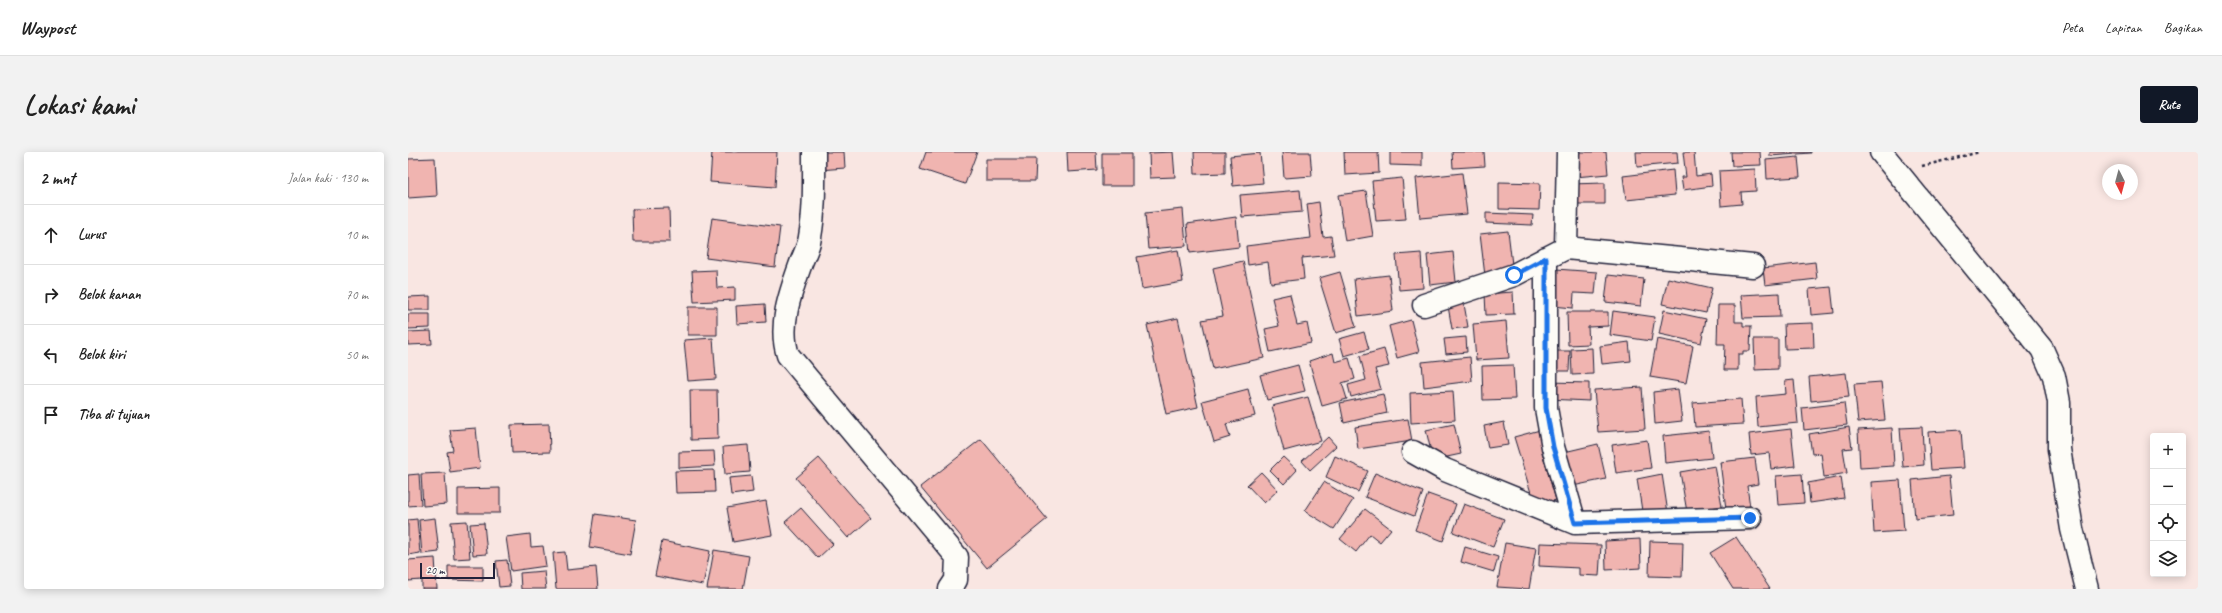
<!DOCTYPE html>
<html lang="id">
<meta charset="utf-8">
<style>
:root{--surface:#fff;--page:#f2f2f2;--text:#222;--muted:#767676;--line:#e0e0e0;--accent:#111827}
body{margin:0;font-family:Caveat,sans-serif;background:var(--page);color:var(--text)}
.controls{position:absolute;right:12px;bottom:12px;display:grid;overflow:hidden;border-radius:4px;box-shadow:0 2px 10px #0003}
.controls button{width:36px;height:36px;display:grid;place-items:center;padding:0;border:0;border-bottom:1px solid var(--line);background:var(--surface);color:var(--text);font:20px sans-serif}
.compass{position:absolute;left:1694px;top:12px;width:36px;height:36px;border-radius:50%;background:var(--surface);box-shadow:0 2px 10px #0003;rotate:174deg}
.scale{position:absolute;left:12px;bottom:10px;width:75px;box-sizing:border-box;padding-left:4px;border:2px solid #22223b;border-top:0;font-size:11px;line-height:14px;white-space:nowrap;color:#22223b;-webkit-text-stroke:3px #fdfcf7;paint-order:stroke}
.stop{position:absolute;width:12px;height:12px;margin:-9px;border:3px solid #1a73e8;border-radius:50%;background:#fff}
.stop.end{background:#1a73e8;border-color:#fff;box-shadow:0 1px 4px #0008}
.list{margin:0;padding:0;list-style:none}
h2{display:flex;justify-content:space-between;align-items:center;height:52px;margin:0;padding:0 16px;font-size:17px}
h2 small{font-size:13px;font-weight:400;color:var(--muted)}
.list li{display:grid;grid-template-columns:26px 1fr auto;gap:12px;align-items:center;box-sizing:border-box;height:60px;padding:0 16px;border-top:1px solid var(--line)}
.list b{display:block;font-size:15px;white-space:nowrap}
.list em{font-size:13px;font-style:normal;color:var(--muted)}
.icon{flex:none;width:22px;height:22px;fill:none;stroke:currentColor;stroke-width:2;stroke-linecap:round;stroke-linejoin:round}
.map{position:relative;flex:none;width:1790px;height:437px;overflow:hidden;border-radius:4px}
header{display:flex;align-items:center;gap:24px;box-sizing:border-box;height:56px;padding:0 20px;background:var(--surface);border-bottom:1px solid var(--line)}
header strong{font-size:19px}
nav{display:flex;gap:22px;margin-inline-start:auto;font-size:14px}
.intro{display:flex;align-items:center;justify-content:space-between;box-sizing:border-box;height:96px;padding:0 24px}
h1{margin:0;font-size:28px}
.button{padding:10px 18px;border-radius:4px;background:var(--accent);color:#fff;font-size:14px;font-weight:700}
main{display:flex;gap:24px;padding:0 24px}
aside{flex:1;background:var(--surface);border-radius:4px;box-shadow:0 2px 10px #0003}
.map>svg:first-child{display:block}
.building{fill:#f0b4b0;stroke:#22223b}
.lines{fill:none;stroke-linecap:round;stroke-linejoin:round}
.minor-casing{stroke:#22223b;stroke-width:25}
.path{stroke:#22223b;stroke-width:2.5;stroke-dasharray:3 3;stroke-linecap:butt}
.minor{stroke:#fdfcf7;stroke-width:22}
.route{stroke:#1a73e8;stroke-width:5}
</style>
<header>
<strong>Waypost</strong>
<nav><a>Peta</a><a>Lapisan</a><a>Bagikan</a></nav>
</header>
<div class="intro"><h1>Lokasi kami</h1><a class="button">Rute</a></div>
<main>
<aside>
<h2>2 mnt<small>Jalan kaki · 130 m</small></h2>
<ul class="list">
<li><svg class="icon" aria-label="ahead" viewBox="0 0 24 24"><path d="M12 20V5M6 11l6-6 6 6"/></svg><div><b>Lurus</b></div><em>10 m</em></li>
<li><svg class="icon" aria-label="right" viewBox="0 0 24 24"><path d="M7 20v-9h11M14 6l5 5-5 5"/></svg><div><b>Belok kanan</b></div><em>70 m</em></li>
<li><svg class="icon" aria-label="left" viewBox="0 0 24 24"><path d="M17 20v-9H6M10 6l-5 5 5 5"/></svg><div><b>Belok kiri</b></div><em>50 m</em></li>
<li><svg class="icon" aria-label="arrive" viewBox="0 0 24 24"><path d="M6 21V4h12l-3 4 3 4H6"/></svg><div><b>Tiba di tujuan</b></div></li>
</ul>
</aside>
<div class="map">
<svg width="1790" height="437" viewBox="0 0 1790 437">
<rect width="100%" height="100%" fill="#f9e6e2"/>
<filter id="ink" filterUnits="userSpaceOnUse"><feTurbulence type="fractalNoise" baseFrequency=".025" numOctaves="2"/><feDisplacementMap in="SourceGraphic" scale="8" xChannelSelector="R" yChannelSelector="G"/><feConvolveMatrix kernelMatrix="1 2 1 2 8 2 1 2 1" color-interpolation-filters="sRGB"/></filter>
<g filter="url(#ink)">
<path class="building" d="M304,0H369L367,35L302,30Z
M410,0H436L437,16L411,18Z
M518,0H569L557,32L512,17Z
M659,0H688L689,18L660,20Z
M765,0L767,25L742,26L741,1Z
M786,0H817V21L787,22Z
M874,0H902L904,24L876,26Z
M936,0H970L971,21L937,23Z
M982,0H1014V14L982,13Z
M1044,0H1076L1077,14L1045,16Z
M1165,0H1198L1200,22L1167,25Z
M1228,0H1269L1270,11L1229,15Z
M1275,0H1286L1288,24L1303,22L1304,34L1275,38L1273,25H1278Z
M1323,0H1352L1353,13L1324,14Z
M1362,0H1403V1L1362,4Z
M694,1H724V34H694Z
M852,1L855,31L825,34L822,4Z
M1390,5L1392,25L1359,27L1358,8Z
M27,6L29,44L0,46V7Z
M578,7H628L627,29H578Z
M1347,17L1348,39L1333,40L1334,52L1313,54L1311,19Z
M1265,18L1267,43L1218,48L1215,24Z
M1054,21L1059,62L1012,66L1008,26Z
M994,26L998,67L968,69L964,29Z
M1091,30L1132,31L1131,58L1091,57Z
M1197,31V52H1161V32Z
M892,38L894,60L834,65L832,43Z
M958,39L965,84L937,89L930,43Z
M911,50L915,85L923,84L926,103L894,106L896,127L863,131L860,110L840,113L838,94L903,86L899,52Z
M261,56L262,90H225L224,57Z
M775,57L778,94L740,97L737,61Z
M1078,61L1125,63L1124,73L1078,71Z
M828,65L831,95L782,101L779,72Z
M304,66L372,75L367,115L298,106Z
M1100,79L1105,121L1077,124L1072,82Z
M770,98L775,130L734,137L729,105Z
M1045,100L1048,130L1022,133L1019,103Z
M1013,101L1015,136L991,138L988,103Z
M835,109L856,206L805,217L794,168L815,164L805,116Z
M1407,110L1409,127L1357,133L1355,116Z
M1148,117L1189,120L1187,142L1166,141L1165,156L1145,154Z
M308,118L309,136L327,135V148L286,150L284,119Z
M932,120L948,175L928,181L911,126Z
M981,123L985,159L950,164L946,127Z
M1200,123L1236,127L1233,154L1197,150Z
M1260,126L1304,136L1298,161L1254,152Z
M1423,135L1426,161L1403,163L1401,137Z
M1105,140L1106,162L1078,163L1077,142Z
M1371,141L1372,165L1335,166L1333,143Z
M882,142L889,173L899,171L903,191L862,200L857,177L871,174L864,146Z
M22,144V158H0V145Z
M357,152L358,170L329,172L328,154Z
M1056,152L1060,175L1044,177L1040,154Z
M1310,153H1327V170H1335V174H1343L1342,199H1335V202H1330V218H1316L1317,192H1309Z
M280,155H309V183H280Z
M1256,158L1298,167L1293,191L1251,182Z
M1205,159L1247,165L1243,189L1202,183Z
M1159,160H1200V174L1180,175L1181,192L1160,193Z
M0,162H22V176L0,177Z
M770,166L790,255L758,262L739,173Z
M1003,168L1011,200L989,206L981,174Z
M1098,169L1101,206L1068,208L1065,172Z
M1405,171L1406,196L1377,197L1376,172Z
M23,179L24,192L0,193V180Z
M956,180L961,197L936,204L931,187Z
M1058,185L1059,200L1038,202L1036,187Z
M305,186L308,227L280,229L276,188Z
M1249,187L1285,194L1278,231L1242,225Z
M1346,187H1370V217L1347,218Z
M1221,190L1223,209L1194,212L1192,194Z
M1184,196L1185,222L1164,223L1163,197Z
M976,197L981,214L967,217L973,237L943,245L940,233L958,228L952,204Z
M1141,199H1162L1161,219H1141Z
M925,201L927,210L941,206L947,227L934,231L939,247L914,254L901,209Z
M1062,205L1064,229L1016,235L1014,210Z
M890,213L897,239L859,248L852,223Z
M1105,213L1107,247L1075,248L1074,214Z
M1438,221L1441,245L1403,249L1401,225Z
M1386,228L1390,271L1350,275L1348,245L1378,242L1377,229Z
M1141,230L1181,231V249L1140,247Z
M1473,230L1477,268L1450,270L1446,232Z
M1234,235L1237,277L1190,280L1186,238Z
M840,237L847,264L818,272L822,285L806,290L794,249Z
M1270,237L1274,269L1247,272L1245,240Z
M282,238H309L310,287L283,288Z
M1045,239L1047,268L1003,271L1002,241Z
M975,242L979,261L936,271L932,251Z
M900,245L913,289L876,299L864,254Z
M1333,247L1335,272L1287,275L1285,251Z
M1436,251L1439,273L1396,278L1394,256Z
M1000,267L1004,289L950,297L947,275Z
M1096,270L1100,293L1080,296L1076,274Z
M141,272L142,300L104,301L103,273Z
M1046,272L1053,302L1025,308L1018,278Z
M1441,275L1444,296L1435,297L1439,321L1416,325L1413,301L1404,302L1401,282Z
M1514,275L1516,313L1495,315L1492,276Z
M68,276L72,316L42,320L39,300L45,299L42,278Z
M1484,276L1486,314L1452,316L1450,278Z
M1383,277L1387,314L1363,317L1361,301L1343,303L1341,282Z
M1132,278L1138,299L1134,300L1148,348L1127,354L1106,285Z
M1553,278L1556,316L1523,318L1520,280Z
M1301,279L1304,306L1257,311L1255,284Z
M920,285L928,294L902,318L894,309Z
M573,287L639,367L579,416L512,335Z
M1239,288L1243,316L1208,321L1204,293Z
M1190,292L1198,327L1160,335L1152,301Z
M340,293L342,320L317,322L315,295Z
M306,299L307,314L271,316V300Z
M927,304L960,319L950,340L918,325Z
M875,305L889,318L876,332L862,318Z
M411,306L463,366L440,386L388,326Z
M1347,306L1350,332L1339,334L1342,355L1318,357L1312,310Z
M1307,314L1314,354L1279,360L1272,320Z
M306,318L307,340L268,341L267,319Z
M853,320L870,338L856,351L839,333Z
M37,321L39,352L15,354L13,322Z
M967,321L1015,340L1006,364L957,345Z
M11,322L13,353L0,354V323Z
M1254,322L1260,361L1235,365L1229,327Z
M1394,322L1396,351L1370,353L1368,324Z
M343,324L345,340L323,343L321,326Z
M1541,324L1545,363L1507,367L1504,328Z
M1433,325L1436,346L1402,351L1400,331Z
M1492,328L1496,379L1466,381L1463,330Z
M916,330L945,348L926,377L897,359Z
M92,336V361H50V337Z
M1020,342L1048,352L1035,389L1007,378Z
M358,349L364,383L325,390L319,356Z
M1056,352L1096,367L1085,395L1045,380Z
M393,356L425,392L410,406L377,370Z
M957,357L983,377L972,390L962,382L948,400L932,387Z
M187,362L228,368L222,402L182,395Z
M27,366L31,400L14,402L11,368Z
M9,367L12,401L0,403V368Z
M59,369L62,406L46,407L43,370Z
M76,371L79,402L65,403L62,372Z
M122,382L123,395L135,394L138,414L103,419L98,385Z
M1328,385L1362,437H1325L1302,401Z
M1232,387L1233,416L1198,418L1197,389Z
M254,389L302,399L295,433L247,424Z
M1242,389L1275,390L1274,425L1241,424Z
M1097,391L1128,396L1121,437L1089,435Z
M1132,391L1193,393L1191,424L1171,423V416L1131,414Z
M1057,395L1090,405L1086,420L1053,410Z
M306,398L341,404L335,437H299Z
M157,400L159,418L188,415L190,437H148L145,401Z
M27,406L29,437H14V428L0,429V408Z
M99,408L102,434L91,435L88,409Z
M40,414H75V429L40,428Z
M136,419L138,437H113L112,421Z"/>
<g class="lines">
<defs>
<path id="minor" d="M406,0C406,28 407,57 402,85C401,94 396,103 393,111C383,139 370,173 380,203L549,405L548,428L542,437
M1473,0L1634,197L1646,224L1651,250V297L1664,377L1679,437
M1158,96L1160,0
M1138,106V256L1145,295L1167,371
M1016,153L1106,123L1158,96L1345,114
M1005,300L1037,318L1167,371L1342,366"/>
</defs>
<use href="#minor" class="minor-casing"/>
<path class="path" d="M1514,14L1572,0"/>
<use href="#minor" class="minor"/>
</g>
</g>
<g class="lines" filter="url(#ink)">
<path class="route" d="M1106,123L1138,106V256L1145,295L1167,371L1342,366"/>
</g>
</svg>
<div class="controls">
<button>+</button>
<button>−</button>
<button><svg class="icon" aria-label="locate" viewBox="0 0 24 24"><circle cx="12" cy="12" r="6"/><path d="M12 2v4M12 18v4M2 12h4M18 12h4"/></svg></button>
<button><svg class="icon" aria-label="layers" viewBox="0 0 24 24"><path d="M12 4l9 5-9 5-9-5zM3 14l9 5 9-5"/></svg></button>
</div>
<svg class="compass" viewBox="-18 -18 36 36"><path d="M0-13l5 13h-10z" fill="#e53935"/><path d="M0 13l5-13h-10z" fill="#767676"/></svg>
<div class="scale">20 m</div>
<div class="stop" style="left:1106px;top:123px"></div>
<div class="stop end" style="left:1342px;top:366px"></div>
</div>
</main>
